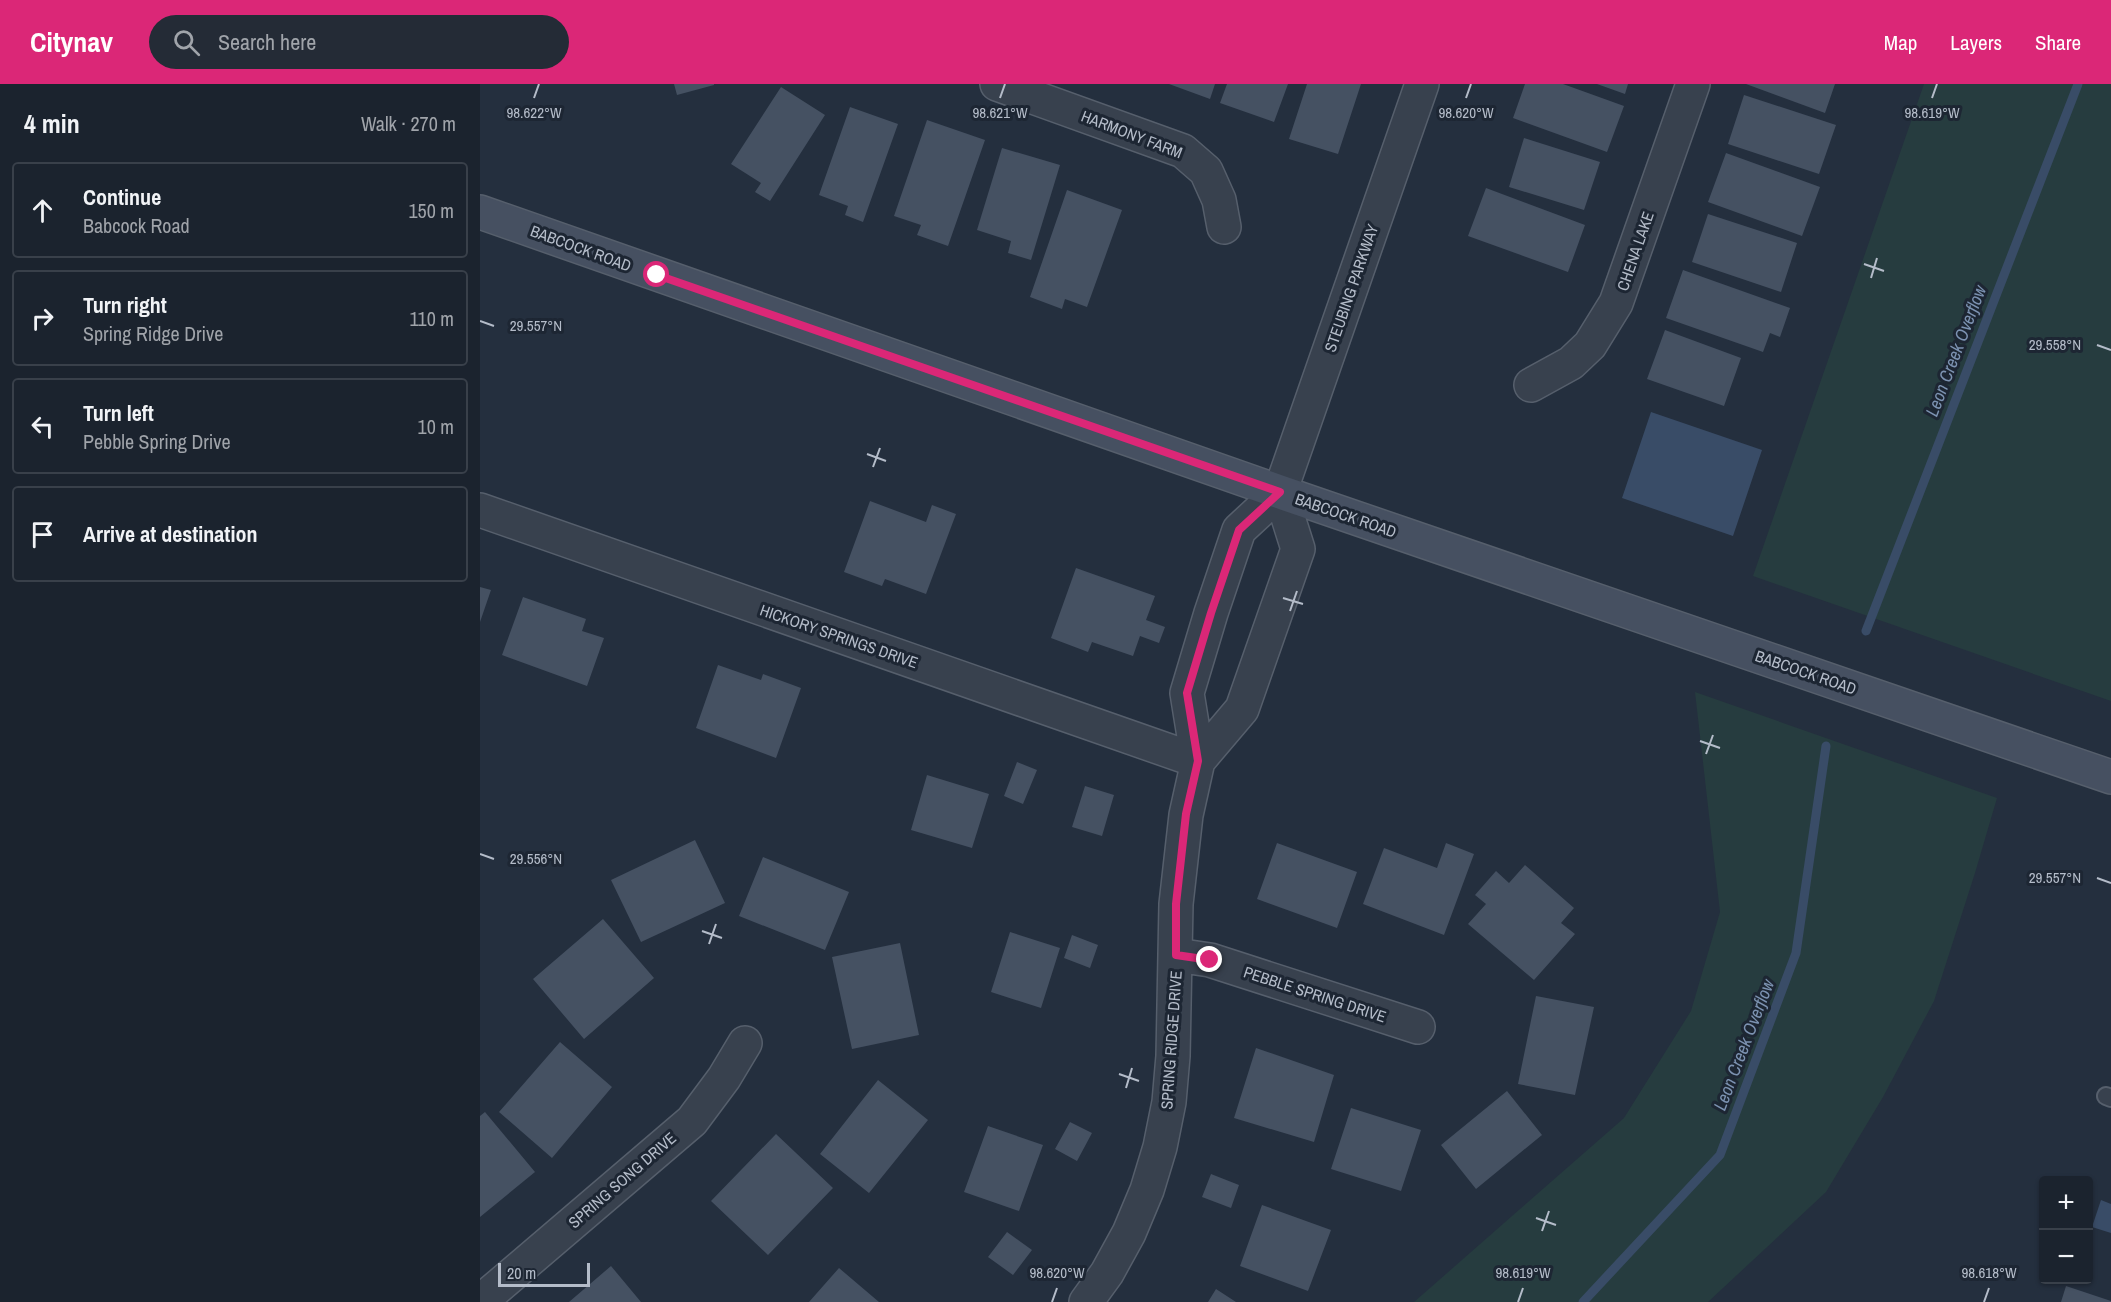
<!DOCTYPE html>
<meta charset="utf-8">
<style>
:root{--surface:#1b232e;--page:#242b36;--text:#f1f3f6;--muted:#a0a4aa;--line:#39404a;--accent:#db2777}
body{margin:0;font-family:"Archivo Narrow",sans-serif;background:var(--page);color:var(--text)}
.controls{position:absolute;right:18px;bottom:18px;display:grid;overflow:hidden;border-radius:6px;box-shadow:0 2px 4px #0004}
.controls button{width:54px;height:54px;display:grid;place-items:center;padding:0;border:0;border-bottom:2px solid var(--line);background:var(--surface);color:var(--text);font:30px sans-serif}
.scale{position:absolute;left:18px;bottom:15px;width:92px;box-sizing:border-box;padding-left:6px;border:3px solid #b4bcc9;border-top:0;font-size:16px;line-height:21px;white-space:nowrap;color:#b4bcc9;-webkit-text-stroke:4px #1d2633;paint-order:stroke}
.stop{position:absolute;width:18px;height:18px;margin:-14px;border:4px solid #db2777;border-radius:50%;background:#fff}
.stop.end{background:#db2777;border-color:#fff;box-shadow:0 2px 6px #0008}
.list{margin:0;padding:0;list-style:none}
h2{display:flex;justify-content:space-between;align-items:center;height:78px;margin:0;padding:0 24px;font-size:26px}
h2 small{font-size:20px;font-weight:400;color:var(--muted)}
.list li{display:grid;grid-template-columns:39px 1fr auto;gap:18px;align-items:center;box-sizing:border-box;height:96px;margin:0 12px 12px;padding:0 12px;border:2px solid var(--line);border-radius:6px}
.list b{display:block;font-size:22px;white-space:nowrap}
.list p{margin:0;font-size:20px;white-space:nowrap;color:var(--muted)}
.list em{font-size:20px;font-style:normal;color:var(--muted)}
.icon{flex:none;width:33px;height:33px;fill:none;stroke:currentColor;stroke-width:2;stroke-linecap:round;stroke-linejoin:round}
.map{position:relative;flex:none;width:1631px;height:1218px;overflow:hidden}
header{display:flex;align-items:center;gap:36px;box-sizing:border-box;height:84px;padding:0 30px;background:var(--accent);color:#fff}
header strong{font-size:28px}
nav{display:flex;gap:33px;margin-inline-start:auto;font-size:21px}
.search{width:420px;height:54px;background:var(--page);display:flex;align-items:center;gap:15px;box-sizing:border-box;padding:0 21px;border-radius:33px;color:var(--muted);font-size:22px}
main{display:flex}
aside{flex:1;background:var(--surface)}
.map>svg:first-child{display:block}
.green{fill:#263c3f}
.water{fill:#394c67}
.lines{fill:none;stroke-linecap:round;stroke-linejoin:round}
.stream{stroke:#394c67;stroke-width:9}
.building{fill:#455162}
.service-casing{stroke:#565f6c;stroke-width:20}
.minor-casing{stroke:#565f6c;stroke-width:36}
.tertiary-casing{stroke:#565f6c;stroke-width:36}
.secondary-casing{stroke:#565f6c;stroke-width:36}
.service{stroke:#38414e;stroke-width:16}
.minor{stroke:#38414e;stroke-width:33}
.tertiary{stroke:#38414e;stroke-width:33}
.secondary{stroke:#465061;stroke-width:33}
.route{stroke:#db2777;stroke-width:8}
.ticks{fill:none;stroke:#b4bcc9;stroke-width:2}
.labels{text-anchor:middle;stroke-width:6;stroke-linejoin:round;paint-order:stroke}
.street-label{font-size:16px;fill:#b4bcc9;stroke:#1d2633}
.water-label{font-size:18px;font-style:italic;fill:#7c92b1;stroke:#1d2633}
.ticks-label{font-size:15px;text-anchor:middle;fill:#b4bcc9;stroke:#1d2633;stroke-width:6;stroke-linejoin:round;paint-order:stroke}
</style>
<header>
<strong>Citynav</strong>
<div class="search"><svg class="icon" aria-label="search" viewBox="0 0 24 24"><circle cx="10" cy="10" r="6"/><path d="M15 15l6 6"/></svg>Search here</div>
<nav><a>Map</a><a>Layers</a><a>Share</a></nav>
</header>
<main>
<aside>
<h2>4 min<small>Walk · 270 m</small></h2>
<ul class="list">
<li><svg class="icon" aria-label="ahead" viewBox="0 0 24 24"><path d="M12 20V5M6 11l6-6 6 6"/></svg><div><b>Continue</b><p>Babcock Road</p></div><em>150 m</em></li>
<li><svg class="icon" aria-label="right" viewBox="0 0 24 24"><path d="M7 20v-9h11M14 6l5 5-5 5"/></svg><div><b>Turn right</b><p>Spring Ridge Drive</p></div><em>110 m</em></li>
<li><svg class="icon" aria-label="left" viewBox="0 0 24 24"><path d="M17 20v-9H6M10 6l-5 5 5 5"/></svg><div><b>Turn left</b><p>Pebble Spring Drive</p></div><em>10 m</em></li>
<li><svg class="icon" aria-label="arrive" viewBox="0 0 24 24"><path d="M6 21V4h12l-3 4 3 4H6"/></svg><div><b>Arrive at destination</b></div></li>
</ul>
</aside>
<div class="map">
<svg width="1631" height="1218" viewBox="0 0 1631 1218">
<rect width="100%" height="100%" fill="#242f3e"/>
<path class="green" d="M1444,0H1631V617L1273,492Z
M1215,608L1517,714L1495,789L1454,917L1403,1013L1346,1108L1228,1218H934L1144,1034L1211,927L1240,828Z"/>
<path class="water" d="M1171,328L1282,366L1253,452L1142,414Z
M1621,1116L1631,1120V1149L1612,1143Z"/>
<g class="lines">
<path class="stream" d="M1386,547L1598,0
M1103,1218L1240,1071L1316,869L1346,662"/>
</g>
<path class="building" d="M194,0H234V1L197,11Z
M689,0H735L730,15Z
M747,0H808L794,38L740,19Z
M827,0H881L858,70L809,55Z
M1045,0H1083L1144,22L1127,68L1033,34Z
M1117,0H1148L1145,10Z
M1266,0H1355L1345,29Z
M301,3L345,31L290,117L275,108L281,99L251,80Z
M1264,11L1356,41L1339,90L1248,60Z
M370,23L418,40L383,138L365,131L368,122L339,111Z
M447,36L505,56L468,162L437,151L441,141L414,132Z
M1044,54L1120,78L1104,126L1029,103Z
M522,64L580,81L551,176L528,169L531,157L497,146Z
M1246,69L1340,103L1322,152L1228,118Z
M1006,104L1105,141L1088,188L988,152Z
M587,106L642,126L607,223L585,215L582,225L550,213Z
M1228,130L1317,159L1301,208L1212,178Z
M1203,186L1310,224L1300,253L1290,249L1283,268L1186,234Z
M1185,246L1261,274L1244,322L1167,295Z
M390,417L446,438L452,421L476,430L446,510L405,495L402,502L364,488Z
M596,484L675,512L666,536L685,543L679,559L660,552L653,572L612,558L608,568L571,554Z
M0,503L11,506L0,538Z
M43,513L106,535L102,547L124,554L107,602L22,571Z
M238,581L281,596L283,590L321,604L296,674L216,644Z
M537,678L557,686L543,720L524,712Z
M447,691L509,710L492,764L431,746Z
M605,702L634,711L622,752L592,743Z
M215,756L245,819L161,858L131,796Z
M797,759L877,788L857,844L777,815Z
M966,759L994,770L964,851L883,820L904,764L957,784Z
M283,773L369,808L345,866L259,832Z
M1045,781L1094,824L1081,839L1095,850L1054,896L988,840L1006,820L995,811L1016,787L1029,799Z
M123,835L174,894L104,955L53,895Z
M530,848L580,864L561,924L511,908Z
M592,851L618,861L610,884L584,874Z
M420,859L439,951L372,965L352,873Z
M1056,912L1114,923L1095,1011L1038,1000Z
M80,958L132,1003L72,1074L19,1028Z
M776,964L854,991L834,1058L754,1034Z
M398,996L448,1036L389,1109L340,1070Z
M1027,1007L1062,1051L996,1105L961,1061Z
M871,1024L941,1046L921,1107L851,1085Z
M5,1028L55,1088L0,1133V1032Z
M590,1038L612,1049L597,1077L575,1065Z
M508,1042L563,1061L539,1127L484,1108Z
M296,1050L353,1104L288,1171L231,1117Z
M731,1090L759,1101L751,1124L722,1113Z
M782,1121L851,1146L828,1207L760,1182Z
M527,1148L552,1166L533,1191L508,1173Z
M131,1182L161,1218H89Z
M359,1184L399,1218H329Z
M1586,1202L1631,1217V1218H1581Z
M736,1205L756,1218H728Z"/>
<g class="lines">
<defs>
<path id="service" d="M1626,1012L1631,1014"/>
<path id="minor" d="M517,0L703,67L726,87L739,116L744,143
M1051,301L1091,279L1110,261L1136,219L1213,0
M0,426L718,677
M696,871L730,876L938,943
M0,1218L212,1037L244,994L265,959
M606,1218L627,1189L649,1149L667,1106L680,1063L689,1018L693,972L696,820L706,731L718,677L707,609L731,529L759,446L800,408L818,465L762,625L718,677"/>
<path id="tertiary" d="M800,408L942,0"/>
<path id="secondary" d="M0,128L800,408L1631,693"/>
</defs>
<use href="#service" class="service-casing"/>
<use href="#minor" class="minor-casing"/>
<use href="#tertiary" class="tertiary-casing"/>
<use href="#secondary" class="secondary-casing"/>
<use href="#service" class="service"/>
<use href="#minor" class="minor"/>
<use href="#tertiary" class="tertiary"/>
<use href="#secondary" class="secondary"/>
</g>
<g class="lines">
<path class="route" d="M177,191L800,408L759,446L731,529L707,609L718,677L706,730L696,820V871L730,876"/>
</g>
<path class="ticks" d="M54,14L59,0M520,14L525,0M986,14L991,0M1452,14L1457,0M1384,180L1404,187M1391,194L1397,174M0,237L14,242M1617,261L1631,266M387,370L406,377M393,383L400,364M803,514L823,520M810,527L817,507M1220,657L1240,664M1226,670L1233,651M0,770L14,775M1617,794L1631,799M222,847L242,854M229,860L236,840M639,990L659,997M646,1004L652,984M1056,1134L1076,1141M1062,1147L1069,1127M572,1218L577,1204M1038,1218L1043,1204M1504,1218L1509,1204"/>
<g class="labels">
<g class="street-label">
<text transform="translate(652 50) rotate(21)" y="6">HARMONY FARM</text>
<text transform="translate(101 164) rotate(20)" y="6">BABCOCK ROAD</text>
<text transform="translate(1155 167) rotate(-71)" y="6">CHENA LAKE</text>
<text transform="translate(871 204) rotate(-71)" y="6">STEUBING PARKWAY</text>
<text transform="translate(866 431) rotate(19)" y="6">BABCOCK ROAD</text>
<text transform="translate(359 552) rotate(19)" y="6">HICKORY SPRINGS DRIVE</text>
<text transform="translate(1326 588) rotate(19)" y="6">BABCOCK ROAD</text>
<text transform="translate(835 910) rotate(18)" y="6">PEBBLE SPRING DRIVE</text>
<text transform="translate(691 956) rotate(-86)" y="6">SPRING RIDGE DRIVE</text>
<text transform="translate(142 1096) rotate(-41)" y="6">SPRING SONG DRIVE</text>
</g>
<g class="water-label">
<text transform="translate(1476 267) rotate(-69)" y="6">Leon Creek Overflow</text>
<text transform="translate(1264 961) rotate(-69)" y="6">Leon Creek Overflow</text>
</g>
</g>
<g class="ticks-label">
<text x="520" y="34">98.621°W</text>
<text x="986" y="34">98.620°W</text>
<text x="54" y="34">98.622°W</text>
<text x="1452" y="34">98.619°W</text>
<text x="56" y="247">29.557°N</text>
<text x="1575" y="266">29.558°N</text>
<text x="56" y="780">29.556°N</text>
<text x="1575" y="799">29.557°N</text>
<text x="577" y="1194">98.620°W</text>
<text x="1043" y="1194">98.619°W</text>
<text x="1509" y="1194">98.618°W</text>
</g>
</svg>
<div class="controls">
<button>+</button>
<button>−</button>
</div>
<div class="scale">20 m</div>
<div class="stop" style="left:177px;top:191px"></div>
<div class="stop end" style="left:730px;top:876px"></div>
</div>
</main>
